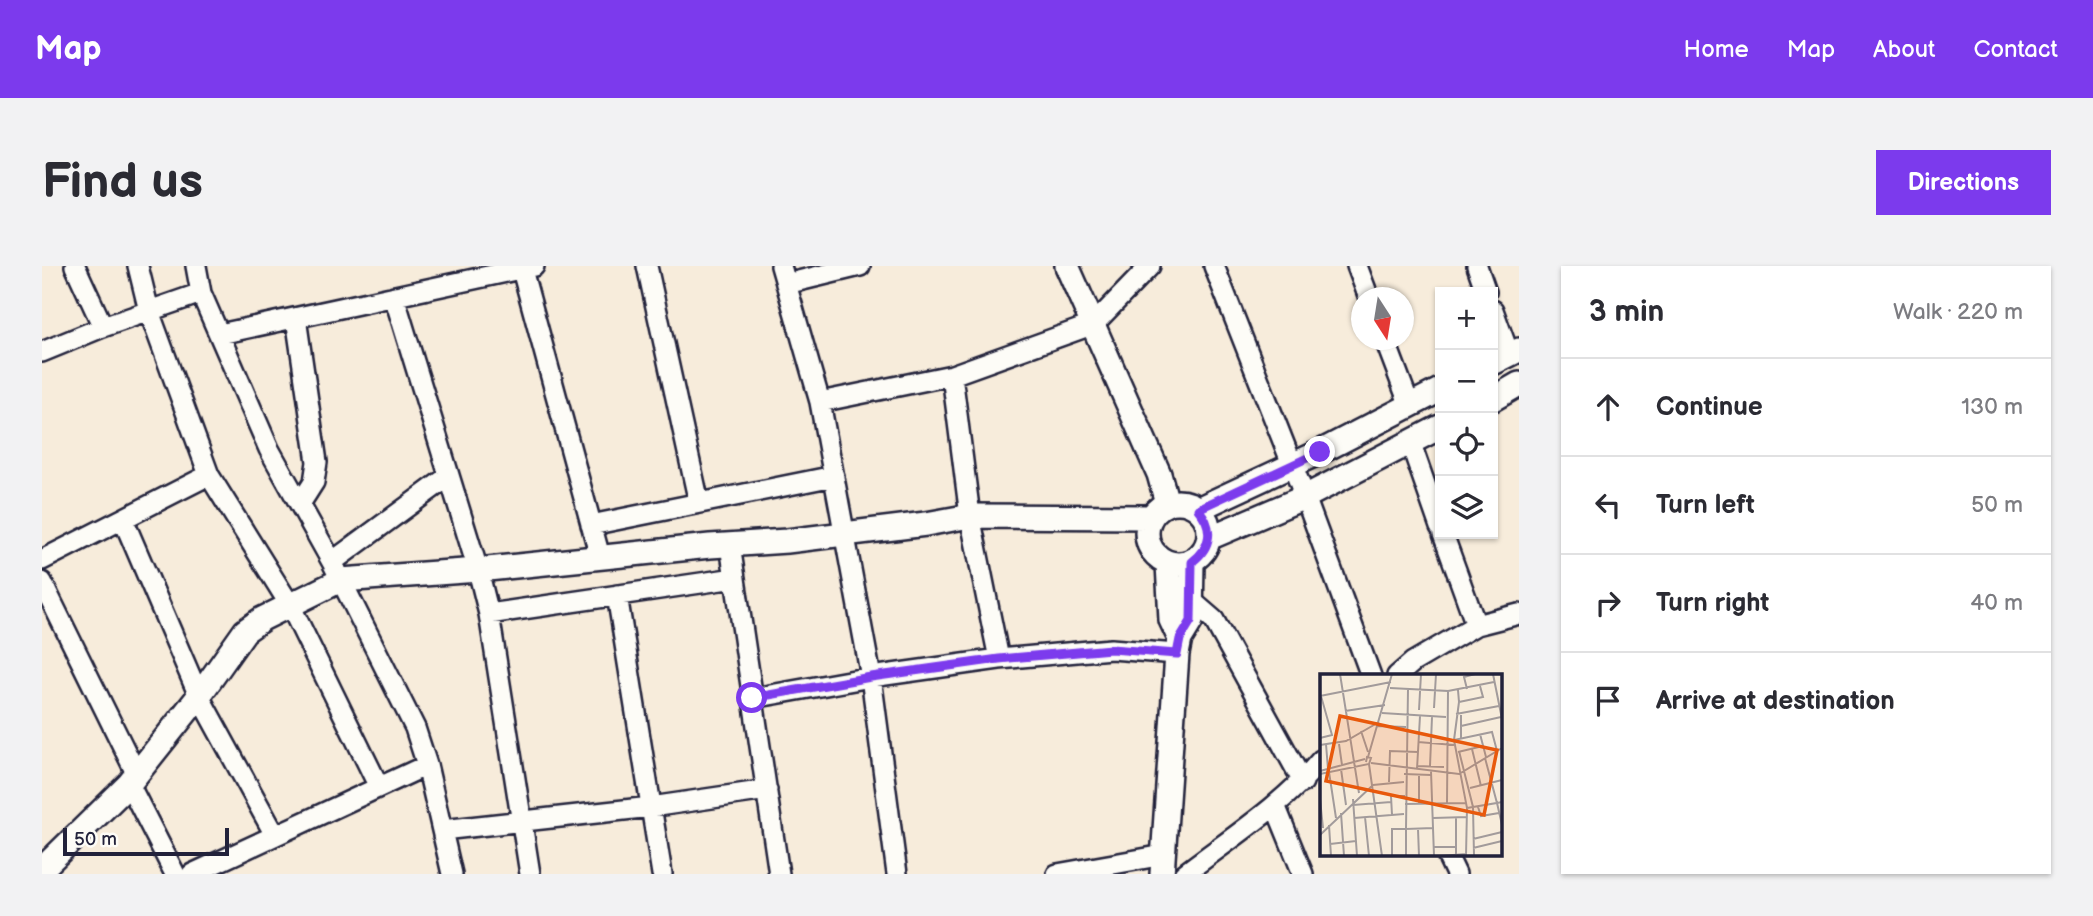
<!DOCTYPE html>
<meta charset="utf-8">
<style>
:root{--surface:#fff;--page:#f2f2f3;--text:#2b2b33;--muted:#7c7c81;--line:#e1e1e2;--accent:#7c3aed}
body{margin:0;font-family:"Balsamiq Sans",sans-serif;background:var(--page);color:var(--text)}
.controls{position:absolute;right:21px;top:21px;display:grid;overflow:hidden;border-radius:0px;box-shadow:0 2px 5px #0004}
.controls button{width:63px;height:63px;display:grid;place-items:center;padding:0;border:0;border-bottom:2px solid var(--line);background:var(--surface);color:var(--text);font:35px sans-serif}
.compass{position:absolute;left:1309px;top:21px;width:63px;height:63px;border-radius:50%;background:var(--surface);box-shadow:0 2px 5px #0004;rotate:168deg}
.scale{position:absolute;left:21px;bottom:18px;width:166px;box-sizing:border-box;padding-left:7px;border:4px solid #22223b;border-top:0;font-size:19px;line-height:24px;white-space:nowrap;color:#22223b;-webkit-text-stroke:5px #fdfcf7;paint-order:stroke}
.stop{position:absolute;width:21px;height:21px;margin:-16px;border:5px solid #7c3aed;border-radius:50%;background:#fff}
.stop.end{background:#7c3aed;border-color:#fff;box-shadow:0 2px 7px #0008}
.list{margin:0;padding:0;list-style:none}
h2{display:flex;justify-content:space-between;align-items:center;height:91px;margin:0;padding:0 28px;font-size:30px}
h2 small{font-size:23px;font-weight:400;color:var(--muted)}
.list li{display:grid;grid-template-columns:46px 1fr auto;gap:21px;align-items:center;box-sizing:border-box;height:98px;padding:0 28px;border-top:2px solid var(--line)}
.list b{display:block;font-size:26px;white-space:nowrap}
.list em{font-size:23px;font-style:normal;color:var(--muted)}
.icon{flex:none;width:38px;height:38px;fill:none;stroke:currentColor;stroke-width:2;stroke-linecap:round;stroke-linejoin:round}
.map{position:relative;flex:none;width:1477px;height:608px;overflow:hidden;border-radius:0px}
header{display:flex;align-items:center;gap:42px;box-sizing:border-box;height:98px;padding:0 35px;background:var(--accent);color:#fff}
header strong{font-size:33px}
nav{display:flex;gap:38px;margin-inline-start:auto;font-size:24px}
.intro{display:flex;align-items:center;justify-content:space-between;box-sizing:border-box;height:168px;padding:0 42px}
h1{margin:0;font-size:49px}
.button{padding:18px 32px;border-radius:0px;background:var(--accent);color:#fff;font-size:24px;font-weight:700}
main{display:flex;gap:42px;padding:0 42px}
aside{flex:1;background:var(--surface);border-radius:0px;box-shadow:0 2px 5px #0004}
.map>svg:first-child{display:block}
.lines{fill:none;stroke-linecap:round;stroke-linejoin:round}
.minor-casing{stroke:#22223b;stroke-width:24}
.tertiary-casing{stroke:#22223b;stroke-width:28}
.minor{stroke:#fdfcf7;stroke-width:19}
.tertiary{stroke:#fdfcf7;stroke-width:23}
.route{stroke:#7c3aed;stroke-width:9}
.inset-road{fill:none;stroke:#a29b9b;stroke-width:2}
.view{fill:#e8590c;fill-opacity:0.15;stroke:#e8590c;stroke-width:3.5}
.inset-edge{fill:none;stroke:#22223b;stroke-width:3.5}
</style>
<header>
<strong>Map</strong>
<nav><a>Home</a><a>Map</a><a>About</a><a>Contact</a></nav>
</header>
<div class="intro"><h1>Find us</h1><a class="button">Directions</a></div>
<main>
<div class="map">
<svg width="1477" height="608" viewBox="0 0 1477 608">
<rect width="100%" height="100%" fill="#f7ecdb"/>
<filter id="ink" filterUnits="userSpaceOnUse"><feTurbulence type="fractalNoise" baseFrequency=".0143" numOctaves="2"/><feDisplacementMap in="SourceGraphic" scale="14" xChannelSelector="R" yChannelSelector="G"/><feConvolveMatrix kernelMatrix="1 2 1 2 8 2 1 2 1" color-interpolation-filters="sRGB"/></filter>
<g filter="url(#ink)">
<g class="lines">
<defs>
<path id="minor" d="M33,0L61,61
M96,0L107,45L167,209L248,339L337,521
M154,0L159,27L227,183L290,296L373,462L385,499L410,608
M479,0L558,291
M605,0L657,237
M739,0L778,136L829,411L855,608
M1172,0L1263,231L1329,410
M1315,0L1327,32
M1435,0L1444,26
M744,18L818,0
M352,30L436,304L447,348L488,608
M1451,44L1467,88
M254,52L275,196L272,216L258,238
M178,68L492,0
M1343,74L1368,140
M0,86L61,61L159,27
M778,136L910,109L1052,58L1108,0
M1369,178L1398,261
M81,253L157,430L233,569
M549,259L792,210
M1401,268L1434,359
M688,279L737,608
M0,294L167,209
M290,296L407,210
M0,316L95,509
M575,329L620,608
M1150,335L1172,354L1261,516
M447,348L693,312
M957,393L1069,383L1135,388
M1355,410L1371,396L1434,359L1477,348
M711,432L829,411L957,393L928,250L910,109
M87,518L133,608
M1233,539L1261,608
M400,564L609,541L725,524
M1405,589L1414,608
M150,608L385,499
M1015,608L1122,589
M1142,608C1189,572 1241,539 1279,494"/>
<path id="tertiary" d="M1025,0L1117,208L1125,237
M1451,97L1477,84
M1451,133L1477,118
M1105 267a31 31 0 1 1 62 0a31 31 0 1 1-62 0Z
M1156,243L1278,186L1398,124
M1167,272L1263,231L1398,161
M1126,298L1129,354L1138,373
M0,603L87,518L157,430L203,365L220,353L299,314L436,304L668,280L745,275L884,258L928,250L1108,251
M1120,608L1135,388L1138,373L1149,355L1150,296"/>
</defs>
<use href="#minor" class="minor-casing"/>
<use href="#tertiary" class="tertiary-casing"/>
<use href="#minor" class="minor"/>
<use href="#tertiary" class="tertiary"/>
</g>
</g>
<g class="lines" filter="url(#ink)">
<path class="route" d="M710,432L829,411L957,393L1069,383L1135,388L1138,373L1149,355L1150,296C1170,281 1172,261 1156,243L1278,186"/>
</g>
<g transform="translate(1278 408)">
<rect width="182" height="182" fill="#f7ecdb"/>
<path class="inset-road" d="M20,0L39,119M173,0L182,45M70,14L128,17L127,129M88,15L86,155L113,154L111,97M147,15L144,3L155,0M138,16L139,28L163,23L160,12M128,17L174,8M0,22L71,8M114,34L116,0M99,36L101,0M25,37L65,31M62,39L126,43M136,40L179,32M57,52L86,53M141,52L181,43M41,57L48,78M160,60L166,83M0,64L12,61L1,22M141,64V41M134,66L139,28M98,68L134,71M6,70L8,95M19,70L22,91M0,71L26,67L59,48M152,75L161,112M139,77L153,133L154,182M138,78L163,72M48,83L72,0M165,84L177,129L182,128M51,89L139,100L182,74M49,90L62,182M97,92L124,93M110,92L112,43M21,95L26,131M97,95L100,42M0,97L45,85M9,98L16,144M0,100L49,90L51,84L47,83L46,88M84,100L111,101M99,100V130M69,108L70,77L98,78M150,114L182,106M0,125L3,154M33,125L37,182M85,130L146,129M33,131L71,128M158,133L161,142L179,139M147,134L177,129L182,151M21,139L24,182M72,141L71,122H85M45,143L49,182M34,144L84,140M113,144L147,143M136,144V180M9,151L11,182M113,154L114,182M98,155L99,182M0,161L53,111L84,108M153,165L182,158M10,170L36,167M114,173H136M153,174L182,167M72,182V155H86V182M120,182L146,180M146,182L147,134L134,66L172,58L177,77"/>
<path class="view" d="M20,42L177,76L164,141L6,107Z"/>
<rect width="182" height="182" class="inset-edge"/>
</g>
</svg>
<div class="controls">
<button>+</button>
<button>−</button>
<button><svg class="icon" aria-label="locate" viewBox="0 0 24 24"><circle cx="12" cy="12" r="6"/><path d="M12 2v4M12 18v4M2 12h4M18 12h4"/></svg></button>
<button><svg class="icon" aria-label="layers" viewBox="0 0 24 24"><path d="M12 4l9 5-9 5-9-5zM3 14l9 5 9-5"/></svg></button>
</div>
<svg class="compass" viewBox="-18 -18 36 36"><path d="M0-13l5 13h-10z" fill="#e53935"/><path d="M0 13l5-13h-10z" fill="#7c7c81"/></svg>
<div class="scale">50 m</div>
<div class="stop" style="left:710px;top:432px"></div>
<div class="stop end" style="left:1278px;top:186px"></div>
</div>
<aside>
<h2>3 min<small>Walk · 220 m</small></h2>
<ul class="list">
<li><svg class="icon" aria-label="ahead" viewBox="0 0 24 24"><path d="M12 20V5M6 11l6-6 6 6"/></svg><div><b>Continue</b></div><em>130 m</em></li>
<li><svg class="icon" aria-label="left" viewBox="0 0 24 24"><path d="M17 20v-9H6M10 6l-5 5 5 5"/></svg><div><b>Turn left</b></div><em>50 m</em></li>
<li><svg class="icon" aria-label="right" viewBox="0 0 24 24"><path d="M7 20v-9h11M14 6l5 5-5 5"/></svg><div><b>Turn right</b></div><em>40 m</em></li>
<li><svg class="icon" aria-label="arrive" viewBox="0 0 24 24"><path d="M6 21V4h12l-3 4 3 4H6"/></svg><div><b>Arrive at destination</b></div></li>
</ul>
</aside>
</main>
